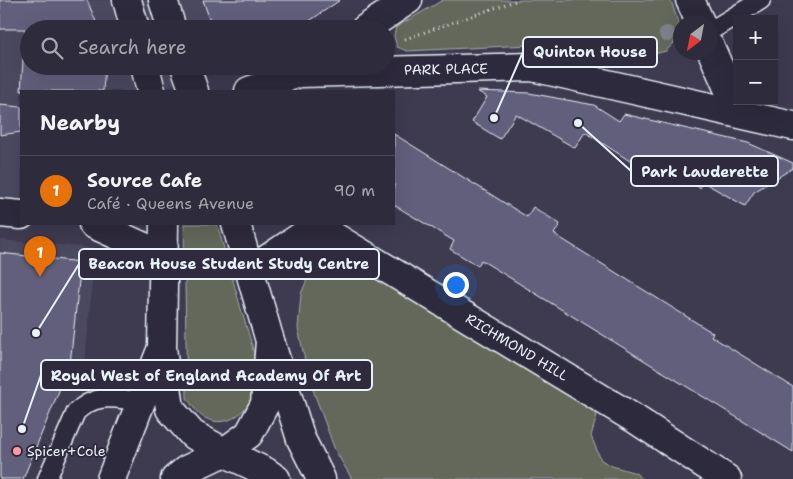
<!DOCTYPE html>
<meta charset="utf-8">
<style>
:root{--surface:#2e2c3c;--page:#3a3847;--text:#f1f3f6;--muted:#a7a7af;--line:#494856;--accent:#ea580c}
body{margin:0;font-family:"Shantell Sans",sans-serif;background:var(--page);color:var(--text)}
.controls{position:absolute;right:15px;top:15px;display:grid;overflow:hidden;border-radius:0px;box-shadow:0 5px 20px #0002}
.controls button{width:45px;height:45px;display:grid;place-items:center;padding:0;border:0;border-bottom:1px solid var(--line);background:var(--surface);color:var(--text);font:25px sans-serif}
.compass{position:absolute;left:673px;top:15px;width:45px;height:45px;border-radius:50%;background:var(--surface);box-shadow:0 5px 20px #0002;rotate:212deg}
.you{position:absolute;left:455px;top:284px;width:18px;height:18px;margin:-12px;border:4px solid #fff;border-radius:50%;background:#1a73e8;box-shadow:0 0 0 8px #1a73e833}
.badge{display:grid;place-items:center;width:32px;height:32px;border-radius:50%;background:var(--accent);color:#fff;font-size:16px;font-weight:700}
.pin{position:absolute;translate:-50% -41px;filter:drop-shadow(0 1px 2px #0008)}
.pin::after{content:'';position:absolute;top:26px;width:18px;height:15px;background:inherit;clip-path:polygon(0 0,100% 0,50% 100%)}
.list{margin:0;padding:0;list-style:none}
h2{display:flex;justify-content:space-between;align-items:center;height:65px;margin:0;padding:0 20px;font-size:21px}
h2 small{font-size:16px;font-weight:400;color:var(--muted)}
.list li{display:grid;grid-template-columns:32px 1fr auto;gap:15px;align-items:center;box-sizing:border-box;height:70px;padding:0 20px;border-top:1px solid var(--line)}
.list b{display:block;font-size:19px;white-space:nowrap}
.list p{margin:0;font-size:16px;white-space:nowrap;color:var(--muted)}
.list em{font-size:16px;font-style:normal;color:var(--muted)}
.icon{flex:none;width:28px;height:28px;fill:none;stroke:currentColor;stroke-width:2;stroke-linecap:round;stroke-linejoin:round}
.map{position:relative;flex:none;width:793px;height:479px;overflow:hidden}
.search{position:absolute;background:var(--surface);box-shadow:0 5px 20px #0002;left:20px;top:20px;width:375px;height:55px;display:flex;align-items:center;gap:12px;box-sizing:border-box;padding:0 18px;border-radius:28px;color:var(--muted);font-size:19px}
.panel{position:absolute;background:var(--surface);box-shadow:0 5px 20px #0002;left:20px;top:90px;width:375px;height:135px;border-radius:0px}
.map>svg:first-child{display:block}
.built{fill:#4c4860}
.green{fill:#63685a;stroke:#a6aca9}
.building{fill:#625e7c;stroke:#e8f1f8}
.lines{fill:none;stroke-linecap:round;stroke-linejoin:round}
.lane-casing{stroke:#e8f1f8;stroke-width:21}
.street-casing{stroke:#e8f1f8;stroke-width:31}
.secondary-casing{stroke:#e8f1f8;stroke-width:31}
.primary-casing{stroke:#e8f1f8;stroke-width:31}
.path{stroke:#e8f1f8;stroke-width:3;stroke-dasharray:1 4;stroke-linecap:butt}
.lane{stroke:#2f2a3d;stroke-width:18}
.street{stroke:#2f2a3d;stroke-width:28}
.secondary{stroke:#2f2a3d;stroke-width:28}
.primary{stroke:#2f2a3d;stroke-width:28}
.tree{fill:#7e808a}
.poi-dot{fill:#ff9aa2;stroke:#2f2a3d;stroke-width:2}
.labels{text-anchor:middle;stroke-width:4;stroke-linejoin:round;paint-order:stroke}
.street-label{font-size:14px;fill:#e8f1f8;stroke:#2f2a3d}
.poi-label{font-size:14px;fill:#e8f1f8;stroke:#2f2a3d;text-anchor:start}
.leader{fill:none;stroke:#e8f1f8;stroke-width:2}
.callout-dot{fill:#e8f1f8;stroke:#2f2a3d;stroke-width:2}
.callout{fill:#2f2a3d;stroke:#e8f1f8;stroke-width:2}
.callout-label{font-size:15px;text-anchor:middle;font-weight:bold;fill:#e8f1f8}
</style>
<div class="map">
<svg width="793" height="479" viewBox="0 0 793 479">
<rect width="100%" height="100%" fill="#3e3a50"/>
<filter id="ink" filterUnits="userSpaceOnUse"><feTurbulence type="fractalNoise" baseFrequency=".02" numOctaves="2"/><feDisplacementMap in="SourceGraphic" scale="10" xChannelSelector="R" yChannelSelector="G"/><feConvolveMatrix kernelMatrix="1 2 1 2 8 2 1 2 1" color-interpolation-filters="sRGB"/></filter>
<g filter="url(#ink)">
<path class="built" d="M0,0H340L298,29H29V66H214L160,91H21V204L0,202Z
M0,240L95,248L84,376L0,364Z"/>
<path class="green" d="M443,0H671L680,29L674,43L666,51L649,55L586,51L529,45L407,51L397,47L394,36L396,27Z
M184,224H217C225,252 233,280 241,309C248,333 260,362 255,387C251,410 228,430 205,418C197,414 192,405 187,398Z
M329,257L349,260L580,400L597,415L591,436L601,460L612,466L636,473L641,479H352L335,450L309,379L298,328L301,294L308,277Z"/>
<path class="building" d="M0,0H87L99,29H29V66H105L103,91H21L25,29H0Z
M203,0H340L298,29H213Z
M477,91L529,93L594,105L619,121L624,114L748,143L793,163V168L754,192L745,206L703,182L700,188L677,174L675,176L638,154L633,163L585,132L575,148L516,114L500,139L472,122L487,97Z
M0,105L21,107V132L0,135Z
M394,134L527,217L533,207L560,224L554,234L713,333L711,336L793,387V452L481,260L478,266L450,249L454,241L394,205Z
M0,253L81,262L70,364L23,479H0Z"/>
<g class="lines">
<defs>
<path id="lane" d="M710,31L761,0
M47,479L76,412C97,392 114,399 140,401"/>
<path id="street" d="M690,0L700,22
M365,29L408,0
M710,47L739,113
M299,73L532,67L793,126
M249,91L299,73L308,66
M0,213L21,215
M93,224L164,256
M251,270L302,236H333L635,419L727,479"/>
<path id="secondary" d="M270,341L301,439L321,479
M224,452L266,472L276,479"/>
<path id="primary" d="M127,0L135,29
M163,0L172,29
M145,66L151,91
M185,66L194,91
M164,224L162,348L170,409L192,434L224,452
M111,479L161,350
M175,479L186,470L224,452L249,434L265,404L270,341L236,224"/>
</defs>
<use href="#lane" class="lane-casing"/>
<use href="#street" class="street-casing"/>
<use href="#secondary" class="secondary-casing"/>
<use href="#primary" class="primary-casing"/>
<path class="path" d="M405,39L518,0"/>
<use href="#lane" class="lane"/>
<use href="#street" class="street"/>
<use href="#secondary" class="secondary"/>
<use href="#primary" class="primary"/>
</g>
<circle class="tree" cx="667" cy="34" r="8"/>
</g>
<circle class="poi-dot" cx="17" cy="451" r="5"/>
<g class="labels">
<g class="street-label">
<text transform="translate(446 69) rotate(-1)" y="5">PARK PLACE</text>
<text transform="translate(517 347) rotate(31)" y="5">RICHMOND HILL</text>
</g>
<g class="poi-label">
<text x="27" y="456">Spicer+Cole</text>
</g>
</g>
<path class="leader" d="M494 118L523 52M578 123L631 171M36 333L79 264M22 429L41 375"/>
<g class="callout-dot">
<circle cx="494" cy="118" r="5"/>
<circle cx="578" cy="123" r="5"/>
<circle cx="36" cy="333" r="5"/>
<circle cx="22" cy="429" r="5"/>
</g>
<g class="callout">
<rect x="523" y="37" width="134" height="30" rx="5"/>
<rect x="631" y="156" width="147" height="30" rx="5"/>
<rect x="79" y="249" width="300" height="30" rx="5"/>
<rect x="41" y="360" width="331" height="30" rx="5"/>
</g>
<g class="callout-label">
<text x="590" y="57">Quinton House</text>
<text x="705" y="177">Park Lauderette</text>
<text x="229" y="269">Beacon House Student Study Centre</text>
<text x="206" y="381">Royal West of England Academy Of Art</text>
</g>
</svg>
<div class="controls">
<button>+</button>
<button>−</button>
</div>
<svg class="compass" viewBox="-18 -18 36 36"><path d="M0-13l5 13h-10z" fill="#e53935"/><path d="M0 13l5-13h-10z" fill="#a7a7af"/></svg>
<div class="you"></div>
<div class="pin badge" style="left:40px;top:277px;background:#e8710a">1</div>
<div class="search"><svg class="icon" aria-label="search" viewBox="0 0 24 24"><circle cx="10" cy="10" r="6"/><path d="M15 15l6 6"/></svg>Search here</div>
<section class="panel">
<h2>Nearby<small></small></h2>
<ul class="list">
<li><span class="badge" style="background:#e8710a">1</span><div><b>Source Cafe</b><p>Café · Queens Avenue</p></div><em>90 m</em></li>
</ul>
</section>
</div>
